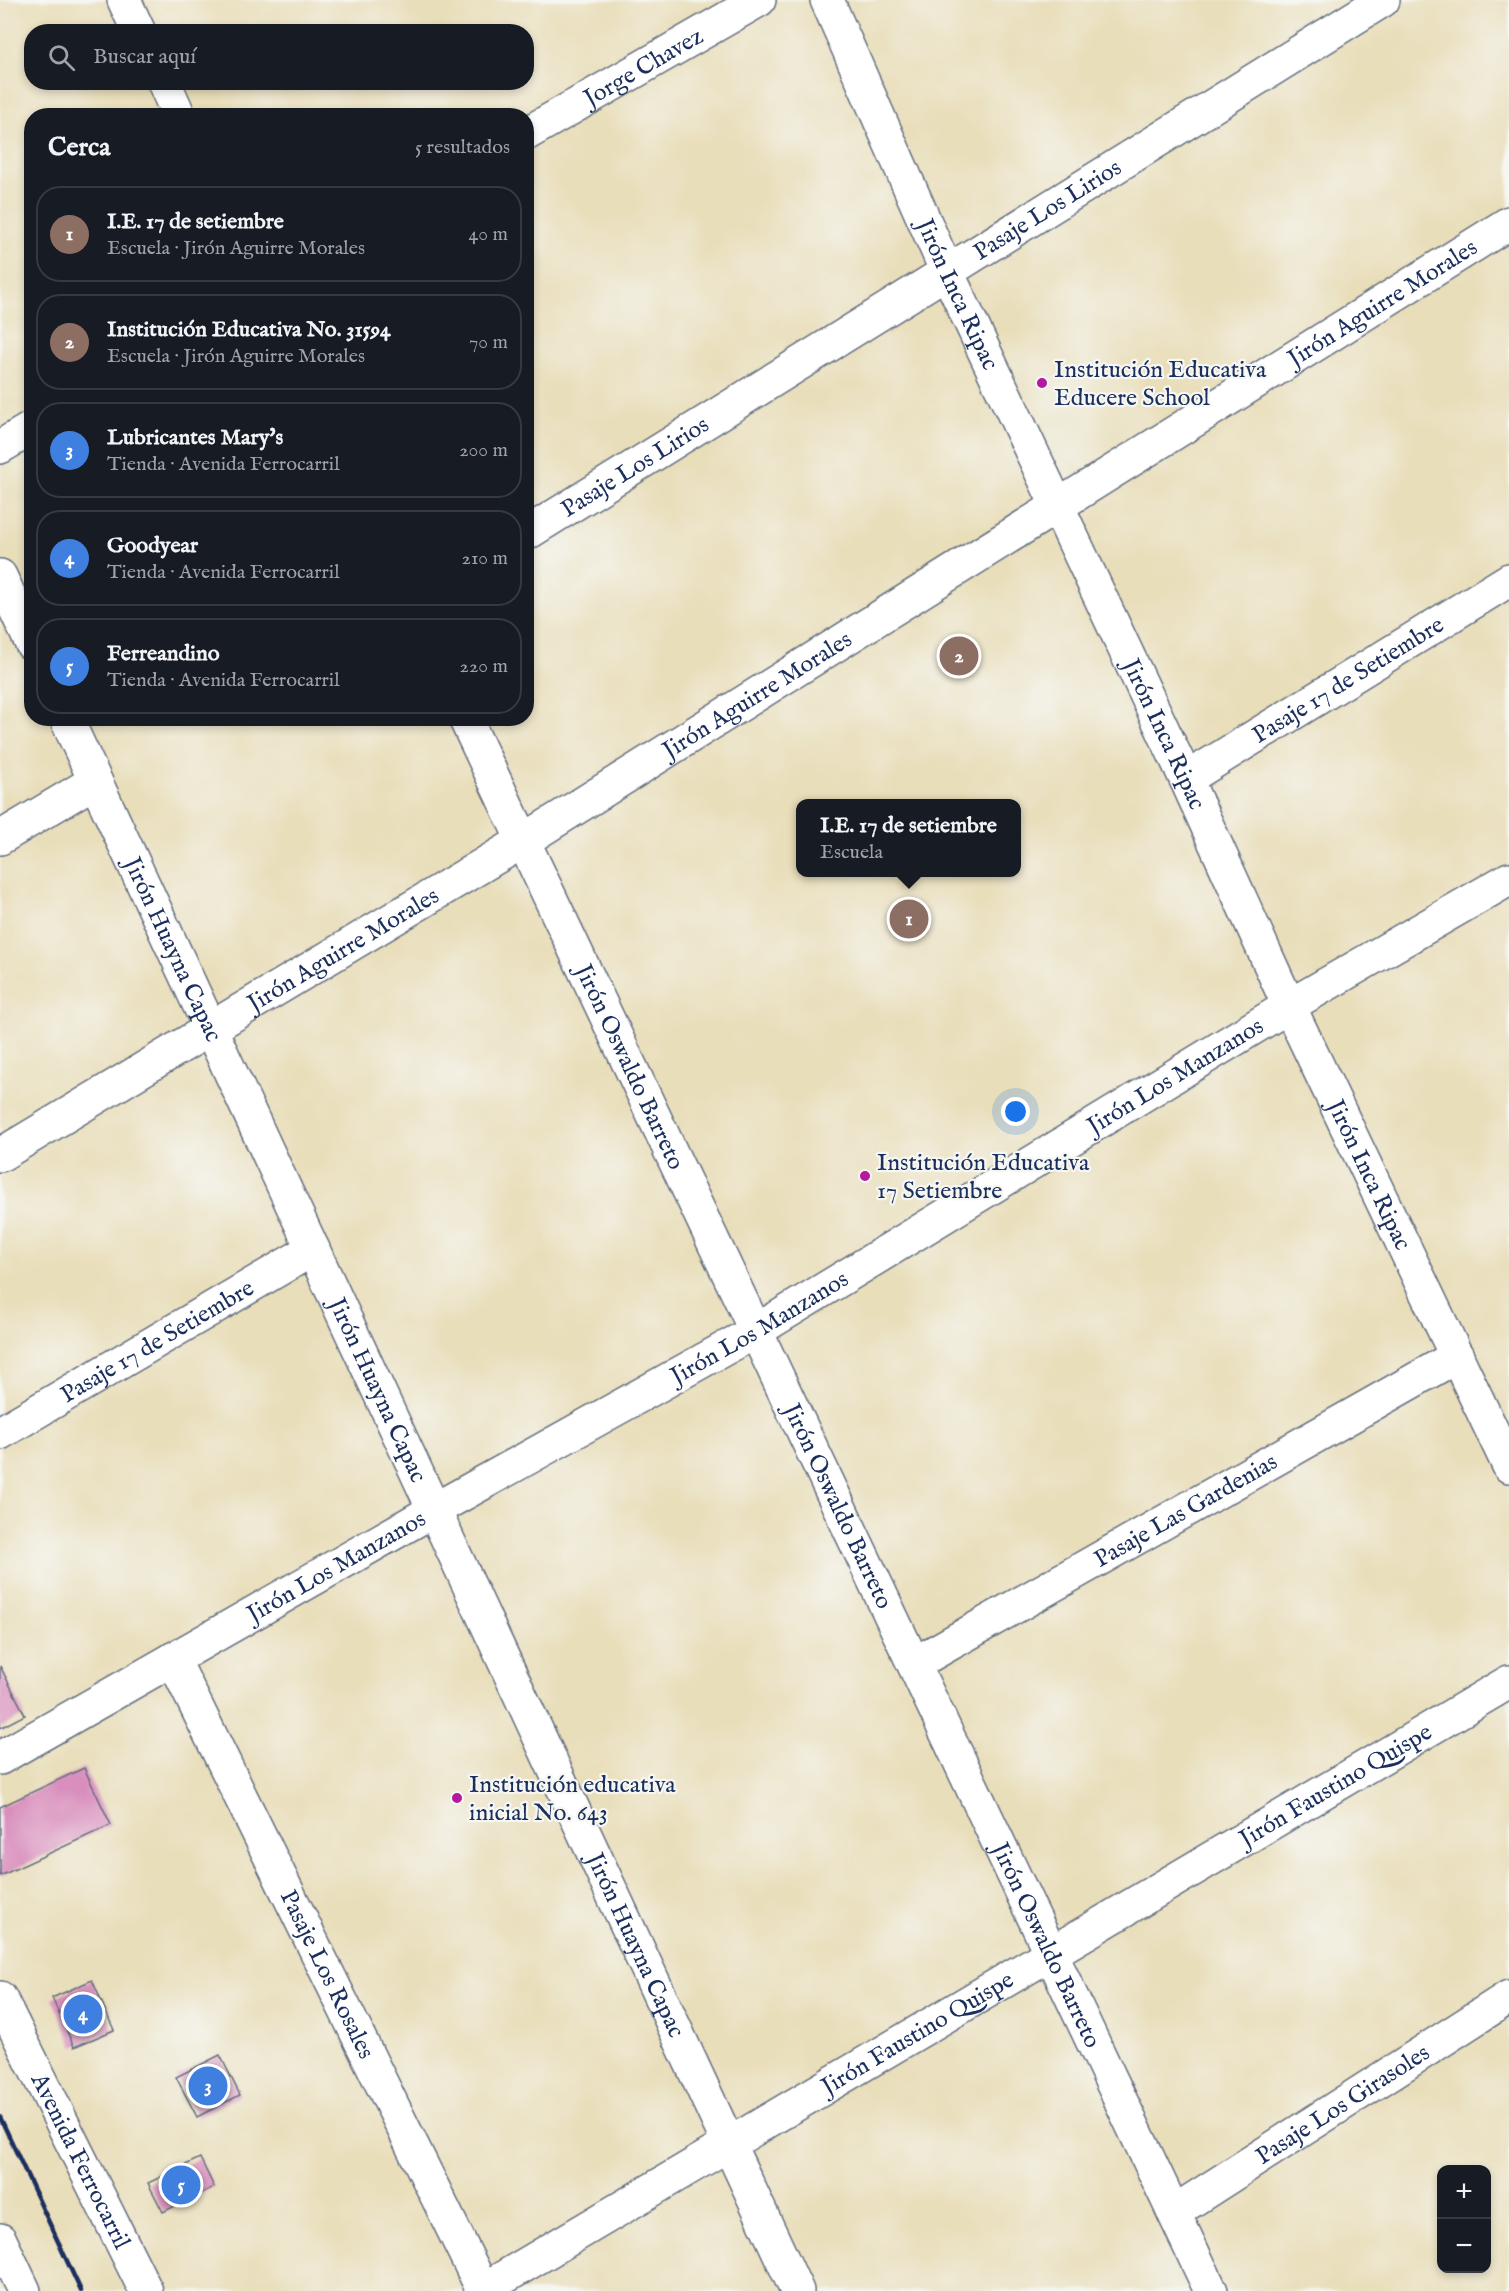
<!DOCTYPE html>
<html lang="es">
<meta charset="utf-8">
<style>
:root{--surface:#171b24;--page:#242831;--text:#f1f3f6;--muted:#9ea1a6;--line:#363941;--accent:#d690ce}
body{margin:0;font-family:"IM FELL English",serif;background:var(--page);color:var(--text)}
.controls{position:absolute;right:18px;bottom:18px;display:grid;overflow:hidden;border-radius:12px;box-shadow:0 3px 9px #0003}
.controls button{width:54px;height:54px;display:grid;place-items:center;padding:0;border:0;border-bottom:2px solid var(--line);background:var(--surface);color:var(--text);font:30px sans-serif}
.you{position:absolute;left:1016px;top:1112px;width:21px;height:21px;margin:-15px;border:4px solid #fff;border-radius:50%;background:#1a73e8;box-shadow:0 0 0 9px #1a73e833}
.badge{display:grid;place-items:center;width:39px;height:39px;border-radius:50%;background:var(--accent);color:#fff;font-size:20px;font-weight:700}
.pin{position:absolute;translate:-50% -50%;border:3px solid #fff;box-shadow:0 2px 6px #0006}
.popup{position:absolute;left:796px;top:799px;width:225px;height:78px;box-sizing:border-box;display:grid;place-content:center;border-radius:12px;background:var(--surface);filter:drop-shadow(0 2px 4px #0005);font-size:20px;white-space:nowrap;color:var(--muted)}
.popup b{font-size:22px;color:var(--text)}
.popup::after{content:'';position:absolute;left:50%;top:100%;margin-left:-12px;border:12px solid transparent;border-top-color:var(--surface)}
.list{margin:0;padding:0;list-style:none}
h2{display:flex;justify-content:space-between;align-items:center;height:78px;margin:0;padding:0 24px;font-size:26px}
h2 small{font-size:20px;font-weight:400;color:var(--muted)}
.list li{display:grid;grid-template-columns:39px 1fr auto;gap:18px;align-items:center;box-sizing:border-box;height:96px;margin:0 12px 12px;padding:0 12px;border:2px solid var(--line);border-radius:24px}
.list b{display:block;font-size:22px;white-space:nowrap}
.list p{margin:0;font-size:20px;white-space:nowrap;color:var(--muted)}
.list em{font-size:20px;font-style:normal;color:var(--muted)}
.icon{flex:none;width:33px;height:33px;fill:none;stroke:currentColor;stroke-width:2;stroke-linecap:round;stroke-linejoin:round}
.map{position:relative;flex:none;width:1509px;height:2291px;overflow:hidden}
.search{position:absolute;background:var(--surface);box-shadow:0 3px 9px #0003;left:24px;top:24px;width:510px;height:66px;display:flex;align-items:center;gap:15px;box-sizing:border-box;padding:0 21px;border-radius:24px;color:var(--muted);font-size:22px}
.panel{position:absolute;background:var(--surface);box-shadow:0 3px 9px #0003;left:24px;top:108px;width:510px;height:618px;border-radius:24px}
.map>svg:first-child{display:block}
.building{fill:#d98ebd}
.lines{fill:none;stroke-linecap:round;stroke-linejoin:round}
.minor-casing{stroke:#636c7e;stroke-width:36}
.major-casing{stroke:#636c7e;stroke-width:36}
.minor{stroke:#fff;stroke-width:33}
.major{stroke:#fff;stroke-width:33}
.rail{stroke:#1b2f5e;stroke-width:4.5}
.poi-dot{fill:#b5179e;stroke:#f6f6f2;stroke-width:2}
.labels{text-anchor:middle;stroke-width:4.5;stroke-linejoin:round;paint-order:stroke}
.street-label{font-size:24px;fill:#1b2f5e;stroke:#f6f6f2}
.poi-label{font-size:24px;fill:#1b2f5e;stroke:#f6f6f2;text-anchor:start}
</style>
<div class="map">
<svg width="1509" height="2291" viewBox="0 0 1509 2291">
<rect width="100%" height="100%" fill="#f6f6f2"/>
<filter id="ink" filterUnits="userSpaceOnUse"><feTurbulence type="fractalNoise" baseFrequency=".0167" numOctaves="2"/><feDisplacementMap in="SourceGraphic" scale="12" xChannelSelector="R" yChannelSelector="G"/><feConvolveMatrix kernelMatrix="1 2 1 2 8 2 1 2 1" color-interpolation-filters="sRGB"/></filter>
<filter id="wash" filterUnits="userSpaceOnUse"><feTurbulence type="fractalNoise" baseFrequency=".008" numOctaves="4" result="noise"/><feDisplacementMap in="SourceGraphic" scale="24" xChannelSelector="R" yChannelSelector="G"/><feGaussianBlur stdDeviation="1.35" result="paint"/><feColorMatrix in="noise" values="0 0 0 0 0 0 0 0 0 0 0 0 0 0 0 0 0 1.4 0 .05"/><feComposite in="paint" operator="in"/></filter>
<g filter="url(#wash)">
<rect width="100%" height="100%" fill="#e9deba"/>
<g id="blocks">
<path class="building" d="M0,1666L25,1715L0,1728Z
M84,1768L111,1825L0,1876V1807Z
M92,1980L114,2030L74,2047L52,1998Z
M220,2055L240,2095L197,2117L176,2077Z
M200,2158L214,2187L163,2212L148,2183Z"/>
</g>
</g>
<g filter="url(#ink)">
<use href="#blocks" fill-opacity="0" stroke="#636c7e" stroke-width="1.5"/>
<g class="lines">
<defs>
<g id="minor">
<path d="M124,0L139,32"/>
<path id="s1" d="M827,0L947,272L1186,779L1289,1006L1509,1466"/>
<path d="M164,82L179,116"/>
<path id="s2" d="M526,134L759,0"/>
<path d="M0,447L32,428"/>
<path id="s3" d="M526,534L1383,0"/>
<path d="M0,576L32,644"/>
<path id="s4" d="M66,718L797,2291"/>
<path id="s5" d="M465,718L1211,2291"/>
<path id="s6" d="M1186,779L1509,580"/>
<path d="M0,838L95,781"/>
<path id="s7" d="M0,1155L523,841L1509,223"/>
<path id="s8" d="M0,1433L313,1249"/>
<path id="s9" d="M173,1659L483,2290"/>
<path id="s10" d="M914,1664L1457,1356"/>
<path id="s11" d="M0,1758L434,1510L756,1331L1289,1006L1509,879"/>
<path id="s12" d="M1174,2212L1509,1997"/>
<path id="s13" d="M481,2291L1509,1682"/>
</g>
<g id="major">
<path id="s14" d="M0,1998L146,2291"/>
<path d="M0,2240L24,2291"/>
</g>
</defs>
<use href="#minor" class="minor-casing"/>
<use href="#major" class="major-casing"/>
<use href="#minor" class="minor"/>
<use href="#major" class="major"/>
<path class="rail" d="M0,2117L81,2291"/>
</g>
</g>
<g class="poi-dot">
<circle cx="1042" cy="383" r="6"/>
<circle cx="865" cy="1176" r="6"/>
<circle cx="457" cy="1798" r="6"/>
</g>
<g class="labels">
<g class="street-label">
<text dy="8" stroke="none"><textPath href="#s2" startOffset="135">Jorge Chavez</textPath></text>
<text dy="8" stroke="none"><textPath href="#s3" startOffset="614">Pasaje Los Lirios</textPath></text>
<text dy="8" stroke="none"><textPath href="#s1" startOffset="322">Jirón Inca Ripac</textPath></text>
<text dy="8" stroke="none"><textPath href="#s7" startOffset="1624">Jirón Aguirre Morales</textPath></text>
<text dy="8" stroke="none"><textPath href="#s3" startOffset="128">Pasaje Los Lirios</textPath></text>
<text dy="8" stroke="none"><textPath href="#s6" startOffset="190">Pasaje 17 de Setiembre</textPath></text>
<text dy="8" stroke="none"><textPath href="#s7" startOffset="886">Jirón Aguirre Morales</textPath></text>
<text dy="8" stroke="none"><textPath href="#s1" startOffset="808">Jirón Inca Ripac</textPath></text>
<text dy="8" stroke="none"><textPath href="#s7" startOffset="400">Jirón Aguirre Morales</textPath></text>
<text dy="8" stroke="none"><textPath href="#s4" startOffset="255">Jirón Huayna Capac</textPath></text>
<text dy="8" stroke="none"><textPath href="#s5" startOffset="386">Jirón Oswaldo Barreto</textPath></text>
<text dy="8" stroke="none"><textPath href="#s11" startOffset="1359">Jirón Los Manzanos</textPath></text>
<text dy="8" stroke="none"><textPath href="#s1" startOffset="1294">Jirón Inca Ripac</textPath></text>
<text dy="8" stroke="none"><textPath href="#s11" startOffset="873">Jirón Los Manzanos</textPath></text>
<text dy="8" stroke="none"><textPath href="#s8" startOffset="182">Pasaje 17 de Setiembre</textPath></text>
<text dy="8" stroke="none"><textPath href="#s4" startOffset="741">Jirón Huayna Capac</textPath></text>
<text dy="8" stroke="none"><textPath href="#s5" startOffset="872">Jirón Oswaldo Barreto</textPath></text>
<text dy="8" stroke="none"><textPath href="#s10" startOffset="312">Pasaje Las Gardenias</textPath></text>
<text dy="8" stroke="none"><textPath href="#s11" startOffset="387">Jirón Los Manzanos</textPath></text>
<text dy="8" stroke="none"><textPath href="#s13" startOffset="993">Jirón Faustino Quispe</textPath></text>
<text dy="8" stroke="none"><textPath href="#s5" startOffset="1358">Jirón Oswaldo Barreto</textPath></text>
<text dy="8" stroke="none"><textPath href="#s4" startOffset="1353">Jirón Huayna Capac</textPath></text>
<text dy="8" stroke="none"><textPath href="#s9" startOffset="351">Pasaje Los Rosales</textPath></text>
<text dy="8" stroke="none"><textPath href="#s13" startOffset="507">Jirón Faustino Quispe</textPath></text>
<text dy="8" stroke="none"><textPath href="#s12" startOffset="200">Pasaje Los Girasoles</textPath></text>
<text dy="8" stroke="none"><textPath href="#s14" startOffset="182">Avenida Ferrocarril</textPath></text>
</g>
<g class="poi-label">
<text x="1054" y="377">Institución Educativa<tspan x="1054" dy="28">Educere School</tspan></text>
<text x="877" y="1170">Institución Educativa<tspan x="877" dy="28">17 Setiembre</tspan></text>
<text x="469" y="1792">Institución educativa<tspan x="469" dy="28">inicial No. 643</tspan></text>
</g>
</g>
</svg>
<div class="controls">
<button>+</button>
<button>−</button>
</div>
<div class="you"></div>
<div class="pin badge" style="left:909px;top:919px;background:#8d6e63">1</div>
<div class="popup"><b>I.E. 17 de setiembre</b>Escuela</div>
<div class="pin badge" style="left:959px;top:656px;background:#8d6e63">2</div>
<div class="pin badge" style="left:208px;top:2086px;background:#3f7fe0">3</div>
<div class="pin badge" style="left:83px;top:2014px;background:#3f7fe0">4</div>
<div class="pin badge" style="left:181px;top:2185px;background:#3f7fe0">5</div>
<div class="search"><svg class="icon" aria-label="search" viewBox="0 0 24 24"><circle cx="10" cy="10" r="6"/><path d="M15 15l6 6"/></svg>Buscar aquí</div>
<section class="panel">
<h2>Cerca<small>5 resultados</small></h2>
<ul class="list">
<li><span class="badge" style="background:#8d6e63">1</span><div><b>I.E. 17 de setiembre</b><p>Escuela · Jirón Aguirre Morales</p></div><em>40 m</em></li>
<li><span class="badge" style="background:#8d6e63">2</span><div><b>Institución Educativa No. 31594</b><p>Escuela · Jirón Aguirre Morales</p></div><em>70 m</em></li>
<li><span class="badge" style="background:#3f7fe0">3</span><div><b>Lubricantes Mary's</b><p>Tienda · Avenida Ferrocarril</p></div><em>200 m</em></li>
<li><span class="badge" style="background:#3f7fe0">4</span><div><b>Goodyear</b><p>Tienda · Avenida Ferrocarril</p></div><em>210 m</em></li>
<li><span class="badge" style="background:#3f7fe0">5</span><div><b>Ferreandino</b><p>Tienda · Avenida Ferrocarril</p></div><em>220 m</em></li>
</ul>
</section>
</div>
